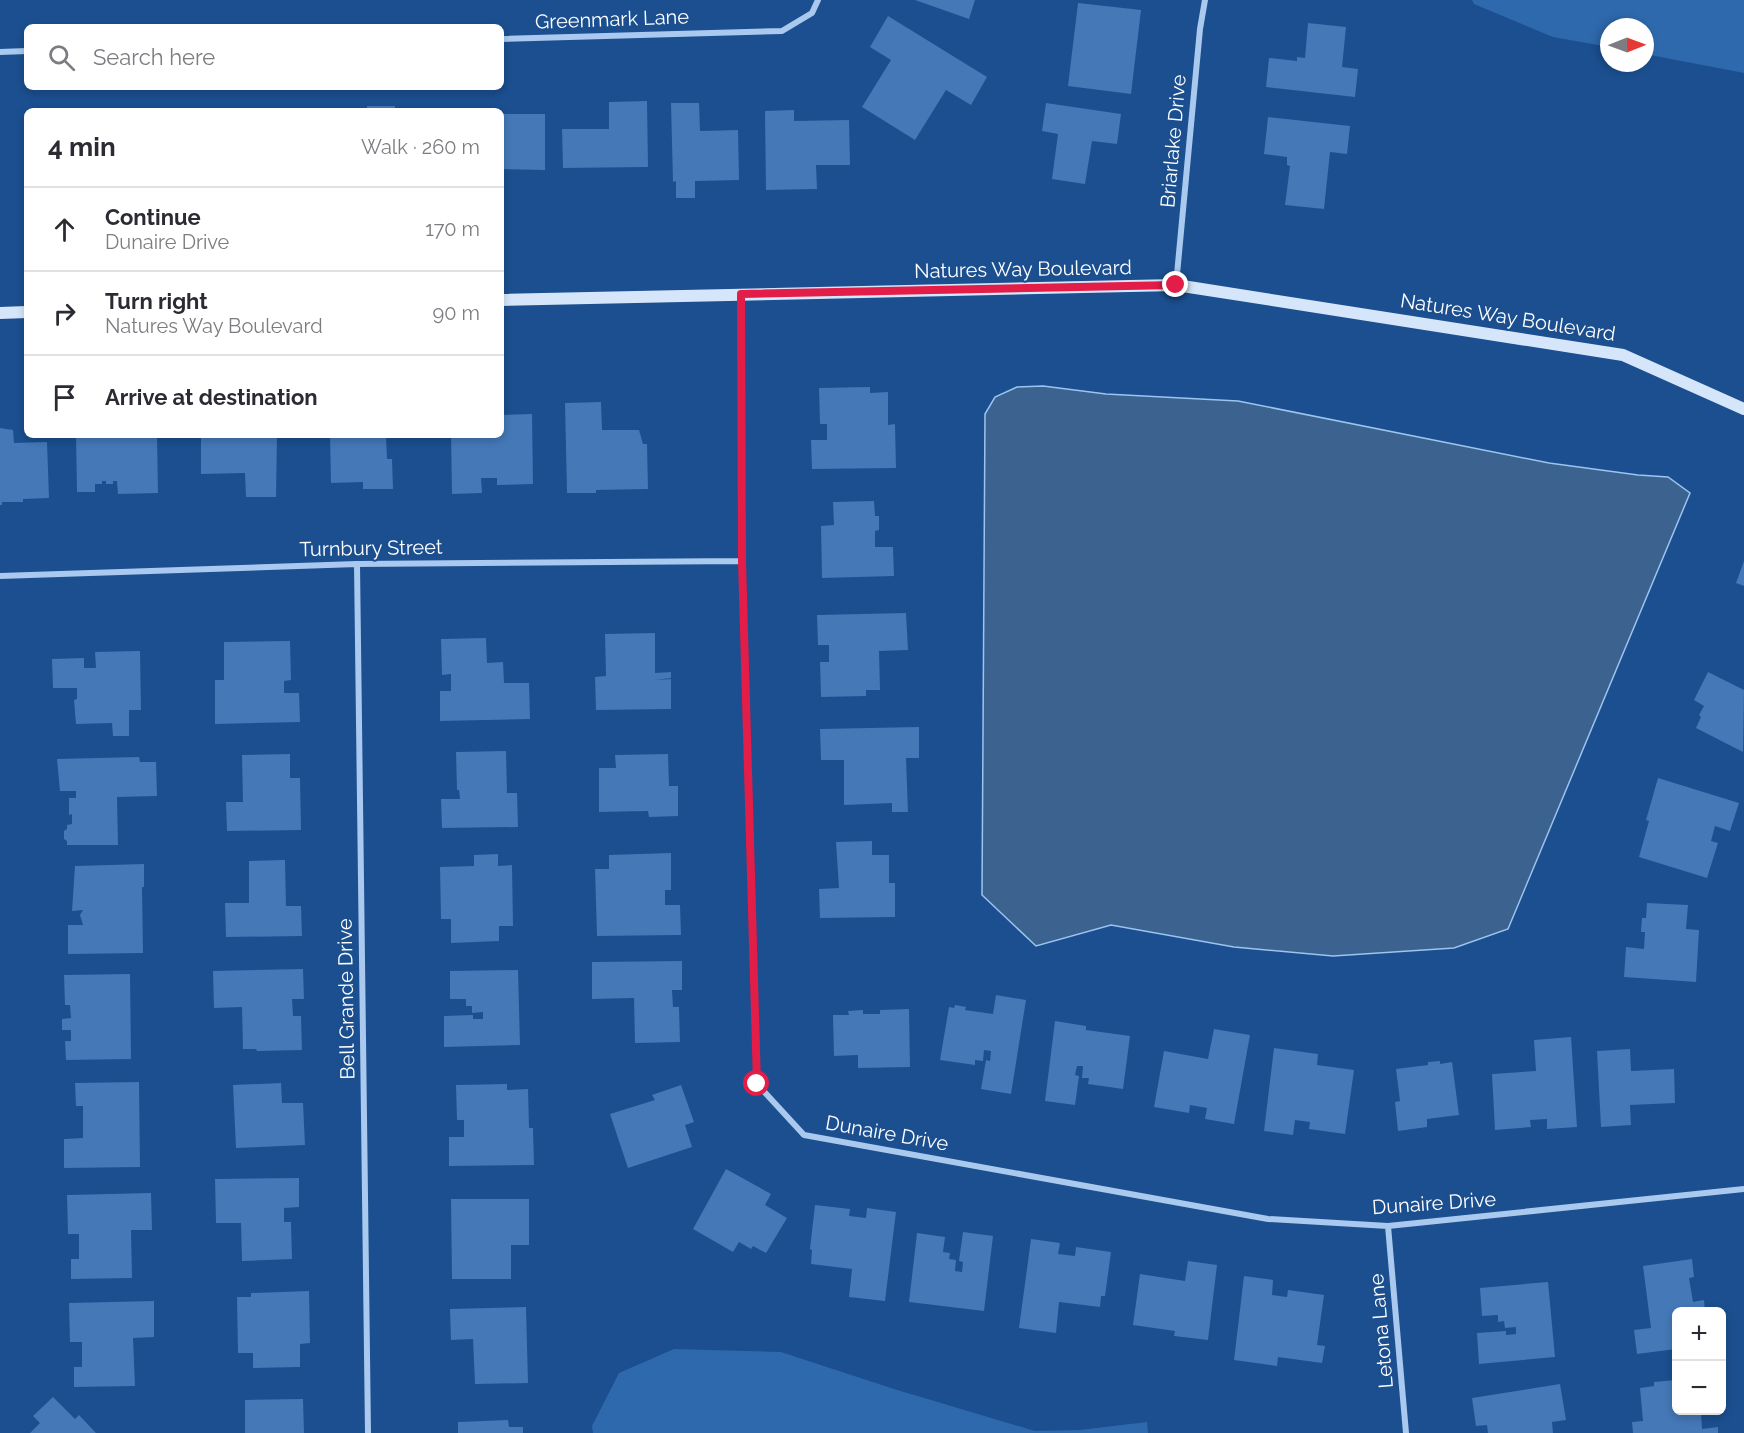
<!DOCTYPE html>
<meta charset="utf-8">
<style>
:root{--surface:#fff;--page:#f2f2f3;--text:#2b2b33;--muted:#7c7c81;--line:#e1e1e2}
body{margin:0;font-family:Raleway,sans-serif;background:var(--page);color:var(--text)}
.controls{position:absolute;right:18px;bottom:18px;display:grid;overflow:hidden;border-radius:9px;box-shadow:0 3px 9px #0003}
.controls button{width:54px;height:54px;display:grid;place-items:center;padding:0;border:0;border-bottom:2px solid var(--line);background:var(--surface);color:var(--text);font:30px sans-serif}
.compass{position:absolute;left:1600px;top:18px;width:54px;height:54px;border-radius:50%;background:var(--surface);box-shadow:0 3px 9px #0003;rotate:89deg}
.stop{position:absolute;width:18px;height:18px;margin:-14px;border:4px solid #e11d48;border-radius:50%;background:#fff}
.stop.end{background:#e11d48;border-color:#fff;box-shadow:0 2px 6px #0008}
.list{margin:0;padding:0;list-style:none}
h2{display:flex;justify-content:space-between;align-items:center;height:78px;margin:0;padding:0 24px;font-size:26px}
h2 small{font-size:20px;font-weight:400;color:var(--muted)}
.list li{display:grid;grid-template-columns:39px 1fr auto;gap:18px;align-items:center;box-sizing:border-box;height:84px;padding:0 24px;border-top:2px solid var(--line)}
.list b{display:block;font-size:22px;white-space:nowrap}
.list p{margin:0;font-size:20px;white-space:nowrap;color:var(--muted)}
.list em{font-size:20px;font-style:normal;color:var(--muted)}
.icon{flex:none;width:33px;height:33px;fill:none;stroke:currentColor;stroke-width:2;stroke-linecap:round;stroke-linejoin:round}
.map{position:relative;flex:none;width:1744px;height:1433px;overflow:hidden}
.search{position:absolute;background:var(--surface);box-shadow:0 3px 9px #0003;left:24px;top:24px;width:480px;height:66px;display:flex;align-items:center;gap:15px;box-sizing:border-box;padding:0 21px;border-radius:9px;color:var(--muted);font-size:22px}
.panel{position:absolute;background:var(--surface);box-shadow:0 3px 9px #0003;left:24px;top:108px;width:480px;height:330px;border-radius:9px}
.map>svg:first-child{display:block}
.green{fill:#2e69ad}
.water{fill:#3c6290;stroke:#9cc4f0;stroke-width:1.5}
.building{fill:#4478b7}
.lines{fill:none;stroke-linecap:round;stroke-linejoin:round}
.street{stroke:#a9c9ee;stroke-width:6}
.secondary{stroke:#d6e6fa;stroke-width:12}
.route{stroke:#e11d48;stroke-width:8}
.labels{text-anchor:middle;stroke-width:4.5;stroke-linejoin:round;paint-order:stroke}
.street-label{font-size:20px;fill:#fff;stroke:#1b4f8f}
</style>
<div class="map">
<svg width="1744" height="1433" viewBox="0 0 1744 1433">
<rect width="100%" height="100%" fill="#1b4f8f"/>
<path class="green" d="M1472,0H1744V73L1645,54V27H1609V47L1553,37L1474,4Z
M674,1349L781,1352L894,1389L1035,1431L1080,1430L1147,1422L1148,1433H593L592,1426L619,1373Z"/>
<path class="water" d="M1043,386L1106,394L1238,401L1549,463L1638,475L1668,477L1690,493L1508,929L1454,948L1333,956L1234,947L1111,925L1036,946L982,895L985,414L995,397L1017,387Z"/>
<path class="building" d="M915,0H975L969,19Z
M1078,3L1141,10L1131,94L1068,86Z
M888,16L987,77L971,105L946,90L915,140L862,107L891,60L870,47Z
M1308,23L1346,27L1342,67L1358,69L1355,97L1266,87L1269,58L1297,61V57L1305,58Z
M647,101L648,167L563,168L562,129H609V102Z
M671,103H699L700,131L738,130L739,180L695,181V198H676V181L673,182Z
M1046,103L1121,114L1117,144L1092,141L1085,184L1052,179L1058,134L1042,131Z
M367,106H395V111H367Z
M794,110V121L849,120L850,165H816L817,189L766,190L765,111Z
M501,114H545V170L501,169Z
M1268,117L1350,126L1347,154L1330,152L1324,209L1285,205L1290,166L1287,165V157L1264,154Z
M870,387V393L888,392V425L895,424L896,468L812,469L811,440H827V424H820L819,388Z
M601,402L602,430H639L643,444H647L648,489L596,490V493H567L565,403Z
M532,414L533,484L497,485V478H481L482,493L452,494L451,435H501V415Z
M0,428L13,430L14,443L47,442L49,498L23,499V502H2V505H0Z
M76,435H157L158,493L118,494L117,481H113V484H106V481H102V484H95V492H77Z
M201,435H277L276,497H246L245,473L201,474Z
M330,435H386L387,459H392L393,489H363V482L331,483Z
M874,501L875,516H879V530L875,531V547H893L894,576L822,578L821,526L834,525L833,502Z
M1744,561V586L1736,583Z
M906,613L908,650L879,651L880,690H866V696L821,697L820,662H829V645H818L817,615Z
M655,633V673L671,672V678L655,680L671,679V709L596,710L595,677L606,676L605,634Z
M486,638L487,663L503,662L504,683H529L530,719L440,721V691H451V674L442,675L441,639Z
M290,641L291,680L284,681V693H299L300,722L215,724V680H224V642Z
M140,651L141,710H129V736H113L112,723L76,724L74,700L77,699V688H53L52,659L84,658V668H96L95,652Z
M1708,672L1744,690L1743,752L1696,728L1701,717L1699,715L1704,706L1694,700Z
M919,727V758H906L908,812H892V803L844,805V760H821L820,729Z
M506,751L507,793H517L518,827L442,828L441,799H460L459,790H457L456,752Z
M290,754V778H300L301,830L227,831L226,802H243L242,755Z
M668,754L669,786H678V816L649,817L648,811L599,812V768H616L615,755Z
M139,757L140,762H156L157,796L117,797L118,845H67V841L64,839V831L67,829V825L72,824V814L69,815V798H76V791H60L57,759Z
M1658,778L1739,803L1730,831L1715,826L1711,841L1718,843L1707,878L1639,857L1649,821L1646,820Z
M872,841V855H889V883H895V917L820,918L819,889L839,888L836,842Z
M671,853V890H665V905H680L681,935L597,936L595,869H609V855Z
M498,854V866L512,865L513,926H499V941L451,943V919H441L440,867L474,866V855Z
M285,860L286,906H301L302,936L226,937L225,903H249V861Z
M144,864V887H142L143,953L68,954V925H83L80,915L83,910L72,911L75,866Z
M1647,903L1688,905L1686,929L1699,930L1696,982L1624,977L1626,947L1644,949L1645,932H1641L1642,918H1646Z
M682,961V990H672L673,1007H679L680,1042L635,1043L634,998L592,999V962Z
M303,969L304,999H292L293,1016H301L302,1050L257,1051L256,1049H243L242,1007L214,1008L213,971Z
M518,970L520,1045L444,1047V1016L473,1015V1019H483V1012L472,1013V1006H466V999H450V971Z
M130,974L131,1059L66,1060L65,1041H71V1030H62V1019L71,1018L70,1005H65L64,975Z
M996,995L1026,1000L1011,1094L981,1089L986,1060L990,1061L991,1051L984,1050L983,1061L975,1060V1065L940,1060L949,1007L954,1008L955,1005L966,1007L965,1010L993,1014Z
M909,1009L910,1067L858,1068V1055L834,1056L833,1015H849L848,1011L863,1010V1014H880V1010Z
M1055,1021L1086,1026V1030L1130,1036L1123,1089L1088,1084L1089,1078H1082L1083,1066H1077L1075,1075L1079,1076L1075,1105L1045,1101Z
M1214,1029L1250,1035L1234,1124L1205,1119L1207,1108L1190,1105L1189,1113L1154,1107L1164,1051L1208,1059Z
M1571,1037L1577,1127L1547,1129V1119L1530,1120L1531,1127L1495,1130L1492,1074L1536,1071L1534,1040Z
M1274,1048L1318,1054L1317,1065L1354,1070L1345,1134L1309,1129L1310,1122L1295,1120L1293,1135L1264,1131Z
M1630,1049L1631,1071L1674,1069L1675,1103L1630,1105L1631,1125L1601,1127L1597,1051Z
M1440,1061V1064L1452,1062L1459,1115L1427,1119V1127L1398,1131L1395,1102L1400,1101L1396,1069L1428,1065V1062Z
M139,1082L140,1167L64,1168V1139L83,1138V1106H76L75,1083Z
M281,1083L282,1103H303L305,1145L236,1148L233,1085Z
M507,1084V1090L528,1089L529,1128H533L534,1165L449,1166V1137H464V1120H457L456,1085Z
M681,1085L694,1122L685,1125L692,1147L628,1168L610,1114L655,1100L652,1095Z
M726,1169L771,1194L765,1205L787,1218L766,1253L753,1246L751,1249L739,1242L733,1252L693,1229Z
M299,1178V1207L284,1208V1222H291L292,1259L242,1261L241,1223H216L215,1179Z
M151,1193L152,1230H131L132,1278L71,1279V1259H79V1234H68L67,1195Z
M451,1199H529V1245H511V1279H452Z
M815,1205L850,1209L849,1216L866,1218L867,1208L896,1212L885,1301L849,1297L852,1269L811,1264L812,1250L810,1249Z
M963,1232L993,1236L984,1311L909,1302L917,1233L945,1237L943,1252L950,1253L949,1259L956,1260L955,1271L962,1272L963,1262L959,1261Z
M1031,1239L1060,1243L1058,1254L1075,1256L1076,1247L1111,1252L1105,1296H1101L1100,1307L1059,1302L1056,1333L1019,1328Z
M1692,1259L1694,1277L1689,1278L1693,1302L1704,1300L1705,1312H1676V1349L1637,1354L1634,1330L1651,1328L1643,1266Z
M1188,1261L1217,1265L1208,1340L1174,1336L1175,1331L1133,1325L1140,1274L1185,1281Z
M1244,1276L1273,1280L1272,1295L1287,1297L1288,1290L1324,1295L1317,1345L1325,1346L1322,1363L1278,1357L1277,1366L1234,1360Z
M1548,1282L1555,1357L1479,1364L1477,1333L1506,1331V1335L1516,1334V1327L1505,1328L1504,1321L1498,1322V1315L1482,1316L1480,1288Z
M309,1291L310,1343L300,1344V1367L253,1368V1353H238L237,1297H251V1293Z
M154,1301V1337L133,1338L135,1386L74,1387V1367H82V1342H70L69,1303Z
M526,1307L528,1383L475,1384L473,1339L451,1340L450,1309Z
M1676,1380V1410H1707L1708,1413H1701L1702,1429L1718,1427V1433H1633L1632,1422L1643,1421L1640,1388L1654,1386V1382Z
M1560,1384L1566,1420L1552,1422L1553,1433H1488L1487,1425L1476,1426L1472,1398Z
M53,1397L75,1419L79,1415L96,1433H30L40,1423L33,1416Z
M303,1399L304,1433H245V1400Z
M508,1420L509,1427H523V1433H458V1422Z"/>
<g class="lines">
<path class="street" d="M501,39L782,31L812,13L818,0
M0,52L27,51
M1176,285L1200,29L1205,0
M741,295L742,561L757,1084L804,1135L1268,1219L1388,1226L1744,1189
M357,564L368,1433
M0,576L357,564L742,561
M1388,1226L1406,1433"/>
<path class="secondary" d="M501,300L1176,285L1623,355L1744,409
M0,313L27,312"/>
</g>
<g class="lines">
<path class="route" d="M757,1084L742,561L741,294L1176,285"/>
</g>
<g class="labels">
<g class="street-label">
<text transform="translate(612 19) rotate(-2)" y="7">Greenmark Lane</text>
<text transform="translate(1173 141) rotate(-85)" y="7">Briarlake Drive</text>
<text transform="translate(1023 269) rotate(-1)" y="7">Natures Way Boulevard</text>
<text transform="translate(1508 317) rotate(9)" y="7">Natures Way Boulevard</text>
<text transform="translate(371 548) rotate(-1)" y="7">Turnbury Street</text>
<text transform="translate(346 999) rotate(-91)" y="7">Bell Grande Drive</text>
<text transform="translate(887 1133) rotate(10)" y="7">Dunaire Drive</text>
<text transform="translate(1434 1203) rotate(-4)" y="7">Dunaire Drive</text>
<text transform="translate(1381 1331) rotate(-95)" y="7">Letona Lane</text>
</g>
</g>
</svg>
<div class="controls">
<button>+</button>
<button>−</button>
</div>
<svg class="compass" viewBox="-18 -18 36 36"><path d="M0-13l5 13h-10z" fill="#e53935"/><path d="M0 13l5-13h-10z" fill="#7c7c81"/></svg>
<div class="stop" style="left:757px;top:1084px"></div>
<div class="stop end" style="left:1176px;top:285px"></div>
<div class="search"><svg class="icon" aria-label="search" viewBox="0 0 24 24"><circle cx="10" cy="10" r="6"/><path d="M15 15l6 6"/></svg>Search here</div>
<section class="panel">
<h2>4 min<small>Walk · 260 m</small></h2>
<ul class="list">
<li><svg class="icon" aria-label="ahead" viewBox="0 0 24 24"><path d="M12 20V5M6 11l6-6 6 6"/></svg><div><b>Continue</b><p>Dunaire Drive</p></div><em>170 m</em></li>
<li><svg class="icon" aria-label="right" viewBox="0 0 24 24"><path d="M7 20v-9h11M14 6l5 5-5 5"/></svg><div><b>Turn right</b><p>Natures Way Boulevard</p></div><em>90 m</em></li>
<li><svg class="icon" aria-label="arrive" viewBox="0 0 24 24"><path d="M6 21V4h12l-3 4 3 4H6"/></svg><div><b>Arrive at destination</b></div></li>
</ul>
</section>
</div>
